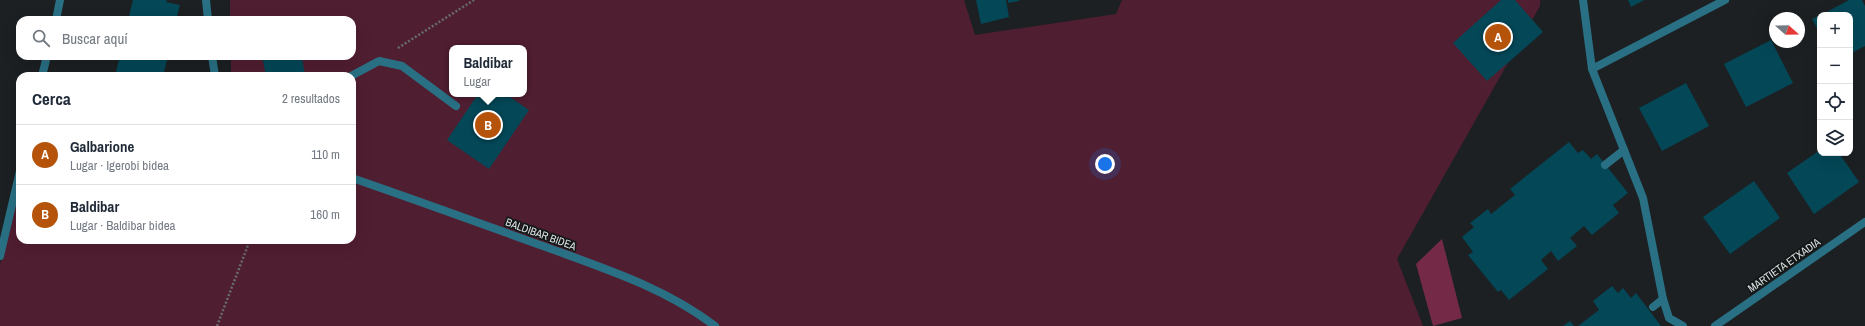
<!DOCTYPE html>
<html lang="es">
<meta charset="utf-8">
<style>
:root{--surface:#fff;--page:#f2f2f3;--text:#1f2937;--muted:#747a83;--line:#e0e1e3;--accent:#b45309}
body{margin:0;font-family:"Archivo Narrow",sans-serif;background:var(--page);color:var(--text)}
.controls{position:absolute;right:12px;top:12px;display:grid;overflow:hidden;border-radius:8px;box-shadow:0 4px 16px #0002}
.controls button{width:36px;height:36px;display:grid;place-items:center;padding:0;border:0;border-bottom:1px solid var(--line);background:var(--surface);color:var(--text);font:20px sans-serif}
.compass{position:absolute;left:1769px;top:12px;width:36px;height:36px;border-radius:50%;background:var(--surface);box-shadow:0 4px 16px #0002;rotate:110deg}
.you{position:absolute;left:1105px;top:164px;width:14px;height:14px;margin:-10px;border:3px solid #fff;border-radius:50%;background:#1a73e8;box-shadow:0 0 0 6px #1a73e833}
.badge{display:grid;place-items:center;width:26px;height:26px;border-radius:50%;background:var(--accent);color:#fff;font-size:13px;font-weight:700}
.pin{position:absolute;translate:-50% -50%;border:2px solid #fff;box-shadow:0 1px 4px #0006}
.popup{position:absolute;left:449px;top:45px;width:78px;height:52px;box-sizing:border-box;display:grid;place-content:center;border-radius:8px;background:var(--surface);filter:drop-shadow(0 1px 3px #0005);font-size:13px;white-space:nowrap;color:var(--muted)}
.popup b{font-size:15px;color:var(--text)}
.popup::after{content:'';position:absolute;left:50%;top:100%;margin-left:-8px;border:8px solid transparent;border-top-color:var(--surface)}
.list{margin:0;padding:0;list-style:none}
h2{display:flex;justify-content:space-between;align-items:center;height:52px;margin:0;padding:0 16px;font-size:17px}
h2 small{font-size:13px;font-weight:400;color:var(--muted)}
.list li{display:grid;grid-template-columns:26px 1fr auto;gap:12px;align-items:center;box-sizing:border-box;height:60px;padding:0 16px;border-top:1px solid var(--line)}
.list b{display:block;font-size:15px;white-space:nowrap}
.list p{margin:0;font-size:13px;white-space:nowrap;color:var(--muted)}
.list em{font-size:13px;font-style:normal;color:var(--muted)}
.icon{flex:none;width:22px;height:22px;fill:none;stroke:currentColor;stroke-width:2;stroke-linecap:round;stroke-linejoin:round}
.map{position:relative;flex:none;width:1865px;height:326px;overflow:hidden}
.search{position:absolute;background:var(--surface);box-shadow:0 4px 16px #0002;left:16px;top:16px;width:340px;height:44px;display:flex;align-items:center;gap:10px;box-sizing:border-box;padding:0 14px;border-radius:12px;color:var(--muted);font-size:15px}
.panel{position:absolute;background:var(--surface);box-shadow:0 4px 16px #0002;left:16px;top:72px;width:340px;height:172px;border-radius:12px}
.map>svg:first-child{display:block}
.green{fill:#501e31;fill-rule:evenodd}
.water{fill:#742a47}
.building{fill:#044757}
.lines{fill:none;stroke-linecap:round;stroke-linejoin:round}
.path{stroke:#686c6e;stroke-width:2.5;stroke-dasharray:2 2;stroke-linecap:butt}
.service{stroke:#297084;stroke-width:8}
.minor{stroke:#297084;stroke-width:8}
.labels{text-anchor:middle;stroke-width:3.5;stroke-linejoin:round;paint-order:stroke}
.street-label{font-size:11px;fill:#dee1e2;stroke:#121718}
</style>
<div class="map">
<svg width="1865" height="326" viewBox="0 0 1865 326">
<rect width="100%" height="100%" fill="#1c2022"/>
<path class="green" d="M230,0H964L975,35L1116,14L1122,0H1540V6L1397,259L1423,326H0V265L20,182V240H352V76H231V56H352V20H230ZM452,48H524V94H452Z"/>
<path class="water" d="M1442,239L1462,318L1433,326L1416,264Z"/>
<path class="building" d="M133,0H167L166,2L180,5L176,20H128Z
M976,0H1006L1009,17L981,24Z
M1008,0H1019V1L1008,3Z
M1501,0H1515L1543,32L1487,81L1453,43Z
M1628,0H1644L1631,7Z
M1849,0H1862L1865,6V46L1850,54V15H1821Z
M1820,15V34L1812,19Z
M1771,40L1793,83L1746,107L1724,64Z
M120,56H168L163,76H115Z
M262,56H302L305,76H266Z
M1686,83L1709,126L1662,151L1639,108Z
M478,94H506L529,110L489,169L447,140Z
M1569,142L1578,153L1583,150L1591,159L1597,154L1628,193L1613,205L1619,213L1592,235L1584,226L1570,238L1577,246L1558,261L1551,251L1541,260L1548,269L1509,300L1501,290L1498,292L1468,255L1473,252L1462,237L1474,227L1470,223L1488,209L1491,214L1515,195L1510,189Z
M1820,150V153H1839L1859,182L1814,214L1787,173Z
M1754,181L1780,218L1730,254L1703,217Z
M1612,286L1618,293L1623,288L1631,298L1636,293L1661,326H1578L1599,310L1593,301Z
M1570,321L1574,326H1563Z"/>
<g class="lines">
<path class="path" d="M398,48L474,0
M217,326L250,240"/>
<path class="service" d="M1592,69L1725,0
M1605,165L1624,150
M1653,307L1663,299"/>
<path class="minor" d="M206,0L208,20
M1583,0L1592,69L1643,198L1663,299L1669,318L1683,326
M56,20L60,0
M212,56L215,76
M42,76L47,56
M351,76L379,61L402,66L456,106
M352,178C416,200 479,223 543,246C603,268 664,287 715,326
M0,256L20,171
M1715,326L1865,222"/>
</g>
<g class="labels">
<g class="street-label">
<text transform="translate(541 234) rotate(20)" y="4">BALDIBAR BIDEA</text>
<text transform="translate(1784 265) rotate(-35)" y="4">MARTIETA ETXADIA</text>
</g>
</g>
</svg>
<div class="controls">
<button>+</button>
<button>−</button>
<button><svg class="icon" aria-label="locate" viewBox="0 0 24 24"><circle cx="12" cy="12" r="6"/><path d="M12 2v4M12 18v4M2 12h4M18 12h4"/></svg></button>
<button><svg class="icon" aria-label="layers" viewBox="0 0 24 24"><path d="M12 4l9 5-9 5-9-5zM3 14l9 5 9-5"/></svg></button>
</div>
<svg class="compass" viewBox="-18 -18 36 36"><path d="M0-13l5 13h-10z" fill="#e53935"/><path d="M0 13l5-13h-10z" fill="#747a83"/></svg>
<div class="you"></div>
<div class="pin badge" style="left:1498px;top:37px">A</div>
<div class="pin badge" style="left:488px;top:125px">B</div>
<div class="popup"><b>Baldibar</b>Lugar</div>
<div class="search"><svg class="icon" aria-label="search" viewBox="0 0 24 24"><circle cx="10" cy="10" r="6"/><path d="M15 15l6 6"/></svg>Buscar aquí</div>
<section class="panel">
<h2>Cerca<small>2 resultados</small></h2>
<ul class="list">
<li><span class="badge">A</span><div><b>Galbarione</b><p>Lugar · Igerobi bidea</p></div><em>110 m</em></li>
<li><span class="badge">B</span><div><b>Baldibar</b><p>Lugar · Baldibar bidea</p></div><em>160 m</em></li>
</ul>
</section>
</div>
